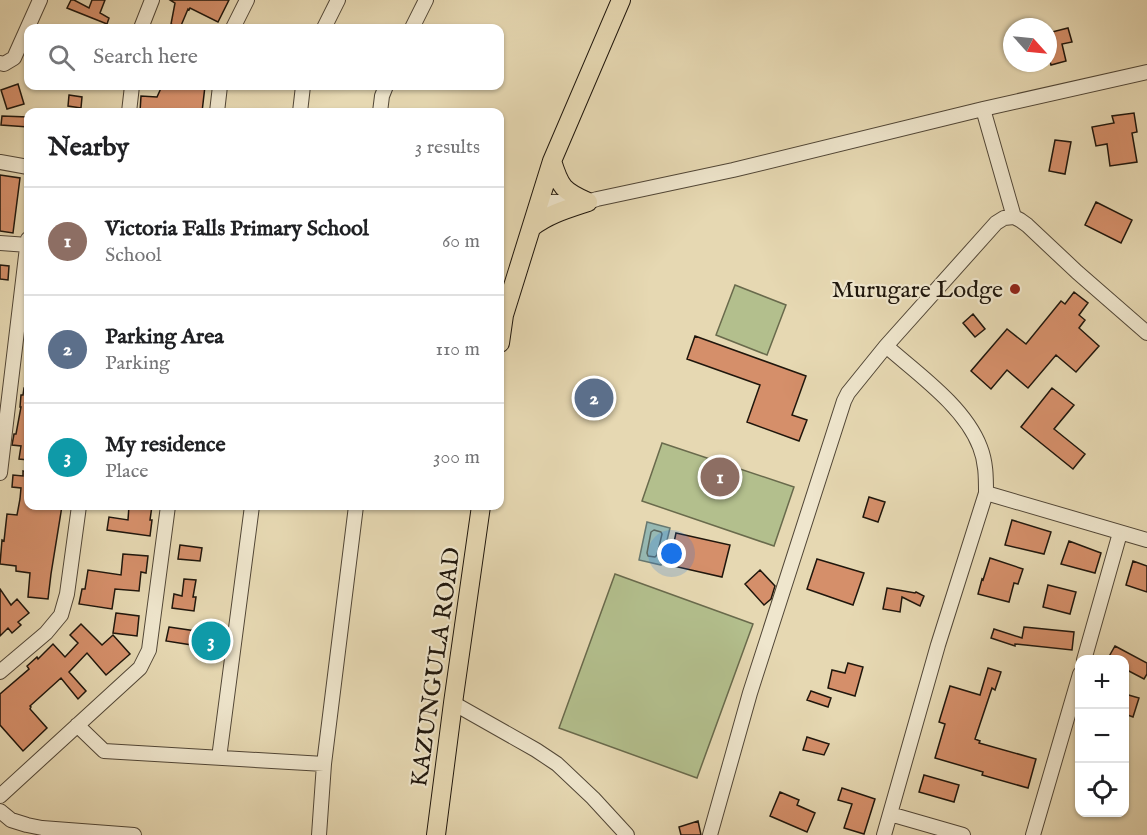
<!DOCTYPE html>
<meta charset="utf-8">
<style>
:root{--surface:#fff;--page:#f6f6f6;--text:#202124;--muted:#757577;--line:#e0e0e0;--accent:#db2777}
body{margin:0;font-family:"IM FELL English",serif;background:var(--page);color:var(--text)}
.controls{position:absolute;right:18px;bottom:18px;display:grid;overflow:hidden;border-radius:12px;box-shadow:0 2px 4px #0004}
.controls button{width:54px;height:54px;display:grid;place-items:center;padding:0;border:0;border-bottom:2px solid var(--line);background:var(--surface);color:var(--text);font:30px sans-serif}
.compass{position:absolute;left:1003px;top:18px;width:54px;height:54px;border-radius:50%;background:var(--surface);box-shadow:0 2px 4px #0004;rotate:117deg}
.you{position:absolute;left:672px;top:554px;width:21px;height:21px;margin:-15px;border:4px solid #fff;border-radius:50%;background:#1a73e8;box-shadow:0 0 0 9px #1a73e833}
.badge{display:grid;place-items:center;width:39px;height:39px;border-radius:50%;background:var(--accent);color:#fff;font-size:20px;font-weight:700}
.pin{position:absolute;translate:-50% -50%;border:3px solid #fff;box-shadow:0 2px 6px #0006}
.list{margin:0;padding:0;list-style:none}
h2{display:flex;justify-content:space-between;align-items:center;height:78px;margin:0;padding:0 24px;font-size:26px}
h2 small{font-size:20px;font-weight:400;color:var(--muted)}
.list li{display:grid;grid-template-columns:39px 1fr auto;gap:18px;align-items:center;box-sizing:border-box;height:108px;padding:0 24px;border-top:2px solid var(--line)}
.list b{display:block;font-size:22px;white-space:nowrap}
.list p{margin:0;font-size:20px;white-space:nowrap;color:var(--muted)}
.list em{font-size:20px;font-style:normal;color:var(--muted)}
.icon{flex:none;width:33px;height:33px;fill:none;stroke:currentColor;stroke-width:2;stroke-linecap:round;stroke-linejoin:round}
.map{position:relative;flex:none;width:1147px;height:835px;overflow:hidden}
.search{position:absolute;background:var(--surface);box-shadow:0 2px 4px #0004;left:24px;top:24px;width:480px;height:66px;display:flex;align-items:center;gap:15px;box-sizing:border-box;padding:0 21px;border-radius:12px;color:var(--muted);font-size:22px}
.panel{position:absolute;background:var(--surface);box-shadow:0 2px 4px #0004;left:24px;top:108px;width:480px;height:402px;border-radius:12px}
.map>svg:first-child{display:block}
.green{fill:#b3bf8d;stroke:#696a4c;stroke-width:1.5}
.water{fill:#97b9b3;stroke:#677870;stroke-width:1.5}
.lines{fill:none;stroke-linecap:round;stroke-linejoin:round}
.shore{stroke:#5b6860;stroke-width:1.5}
.building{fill:#d58f6a;stroke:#1f160c;stroke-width:1.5}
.minor-casing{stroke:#514636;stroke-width:16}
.major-casing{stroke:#1f160c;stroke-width:20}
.minor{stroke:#efe6cd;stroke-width:14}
.major{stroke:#e6d8b2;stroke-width:18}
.poi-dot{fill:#8f2418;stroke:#efe6cd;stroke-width:2}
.labels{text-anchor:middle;stroke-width:4.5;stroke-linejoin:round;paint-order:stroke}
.poi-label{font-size:24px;fill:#1f160c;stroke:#efe6cd;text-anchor:end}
.street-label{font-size:24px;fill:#1f160c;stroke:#efe6cd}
</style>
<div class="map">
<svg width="1147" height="835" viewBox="0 0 1147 835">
<rect width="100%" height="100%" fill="#e6d8b2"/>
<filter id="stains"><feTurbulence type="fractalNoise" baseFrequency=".00333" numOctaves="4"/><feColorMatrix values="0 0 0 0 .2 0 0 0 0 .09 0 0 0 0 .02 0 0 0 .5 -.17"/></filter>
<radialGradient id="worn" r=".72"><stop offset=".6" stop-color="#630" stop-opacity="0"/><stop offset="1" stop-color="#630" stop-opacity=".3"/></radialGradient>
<path class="green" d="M735,285L786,305L767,355L716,335Z
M662,443L794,487L774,546L642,501Z
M615,574L753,624L697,778L559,728Z"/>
<path class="water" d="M647,522L670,528L661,565L639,560Z"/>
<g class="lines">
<path class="shore" d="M654,530L661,532L662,534L657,555L655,557L648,556L647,553L651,532Z"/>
</g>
<path class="building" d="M71,0H74L89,8L92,0H105L100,13L109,18L107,24L67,8Z
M170,0H229L218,22L190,8L189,10L188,9L180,28L171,24L175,3Z
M1068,28L1072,42L1062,44L1066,61L1051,65L1048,54V33Z
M18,84L24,104L7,109L1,90Z
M162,86H205L202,112H140L141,96L157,97Z
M69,95L82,97L81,108L68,106Z
M1134,113L1137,132L1132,133L1137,162L1110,166L1107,144L1096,146L1092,127L1114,123L1112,116Z
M2,116L28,117V127L1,125Z
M1055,140L1071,142L1065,174L1049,171Z
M0,175L20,178L13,233L0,231Z
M1096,202L1132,220L1121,243L1085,225Z
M0,265L9,266L8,280L0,279Z
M1074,292L1088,303L1079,315L1085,320L1079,328L1099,346L1076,372L1056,355L1028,388L1007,370L991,389L971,371L1007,329L1026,344L1061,301L1065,304Z
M973,314L985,329L975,337L963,323Z
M695,336L806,376L792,415L807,420L799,441L747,422L760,385L687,359Z
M24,388H28V460L19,459L21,446L12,445L14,434H16L21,407H20L21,395H23Z
M1052,388L1074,405L1054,429L1085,454L1073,469L1021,427Z
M23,471L28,472V506H62L51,574L48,599L28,597L30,573L16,571V566L0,564L2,540L4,541L7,514L17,515L20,499L21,488L12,487L13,475L23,476Z
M869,497L885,502L878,522L863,517Z
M129,506H152L150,520H152L150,536L107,530L109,517L128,520Z
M1012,520L1051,532L1044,554L1005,545Z
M676,533L730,545L722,577L669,565Z
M1069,541L1101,553L1095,573L1061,564Z
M180,545L202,548L200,561L178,559Z
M123,554L148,556L146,573L141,572L139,591L115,589L112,609L79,604L82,589H85L88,570L121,575Z
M990,558L1023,569L1018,584L1014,583L1009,602L978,594L982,579L983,580Z
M817,559L864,573L853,605L807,589Z
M1133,561L1147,566V592L1126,585Z
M760,570L775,586L771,599L764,605L745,584Z
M184,579L196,580L193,597H196L194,611L172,608L174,594L182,596Z
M1048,585L1076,592L1070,614L1043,607Z
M887,588L915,593L916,592L924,596L920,606L902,597L900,612L883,609Z
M0,589L11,605L17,599L29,613L18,622L21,625L12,633L8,628L0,636Z
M116,613L139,616L137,636L113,633Z
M81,624L102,645L113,635L130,654L106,675L87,653L69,672L86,691L78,699L61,678L30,706L31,707L30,709L47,728L23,751L0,725V694L29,669L27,666L37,657L38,659L53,644L65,657L78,643L70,635Z
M169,627L223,635L222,650L198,647V646L166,641Z
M1024,627L1074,632L1072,650L1015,644V646L991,638L994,629L1022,638Z
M1115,646L1147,663V674L1144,679L1125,669V660H1107Z
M848,663L863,667L855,696L828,688L832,670L845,673Z
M988,668L1001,672L995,690L992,688L975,739L980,741L979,743L1036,759L1028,788L982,775L983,772L935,758L945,724L939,722L950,686L980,695Z
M811,691L831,698L828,707L807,700Z
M1125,694L1139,698L1133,717L1125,714Z
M807,737L829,744L824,755L803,750Z
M924,775L959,785L954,802L919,792Z
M842,788L875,799L864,834L844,828L852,804L838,800Z
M780,792L799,800L797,805L815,813L807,832L770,816Z
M698,821L701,835H681L679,827Z"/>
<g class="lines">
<defs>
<path id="minor" d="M141,28L152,0
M233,28L247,0
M324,28L338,0
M412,28L426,0
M0,63L4,64L14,58L40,0
M983,109L1014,217L1020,220L1027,225L1077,272L1147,333
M129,112L132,86
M217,112L220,86
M300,112L303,86
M380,112L382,96L386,86
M0,162L28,167
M539,202H588L597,199L733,170L983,109L1147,72
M0,243L28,245
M886,346C918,374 965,407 980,447C986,462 986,477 986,493L1147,540
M0,473L28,239
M1084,660L1120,533
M0,672L46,633L61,615L67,594L79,506
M453,703L536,750L557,764L593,798L627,835
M77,725L104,751L324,764
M219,758L252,506
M0,796L140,668L149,650L168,506
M0,811L11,820L27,825L42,828L134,835
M890,814L963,835
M319,835L324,764L356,506
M710,835L750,693L844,401L848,393L886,346L996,223L1004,218L1014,217
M884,835L938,645L986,493
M1033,835L1080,674"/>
<path id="major" d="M552,161C560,187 563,191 588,202
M532,227C549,214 567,209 588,202
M500,343L504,315L552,161L621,0
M436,835L453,703L481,506"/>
</defs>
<use href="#minor" class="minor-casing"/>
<use href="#major" class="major-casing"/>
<use href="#minor" class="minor"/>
<use href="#major" class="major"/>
</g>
<circle class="poi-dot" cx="1015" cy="289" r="6"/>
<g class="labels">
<g class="poi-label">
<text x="1003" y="297">Murugare Lodge</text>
</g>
<g class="street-label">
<text transform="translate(435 667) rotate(-82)" y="8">KAZUNGULA ROAD</text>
</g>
</g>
<rect width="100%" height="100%" filter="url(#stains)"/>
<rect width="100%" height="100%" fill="url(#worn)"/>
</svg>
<div class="controls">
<button>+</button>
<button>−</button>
<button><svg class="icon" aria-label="locate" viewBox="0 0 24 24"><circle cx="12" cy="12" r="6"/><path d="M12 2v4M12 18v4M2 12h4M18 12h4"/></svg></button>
</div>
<svg class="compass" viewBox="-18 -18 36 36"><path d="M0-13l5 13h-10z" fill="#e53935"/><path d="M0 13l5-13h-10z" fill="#757577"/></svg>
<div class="you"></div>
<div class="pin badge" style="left:720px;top:477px;background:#8d6e63">1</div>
<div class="pin badge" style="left:594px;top:398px;background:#5c6f8a">2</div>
<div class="pin badge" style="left:211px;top:641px;background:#0f9aa8">3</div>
<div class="search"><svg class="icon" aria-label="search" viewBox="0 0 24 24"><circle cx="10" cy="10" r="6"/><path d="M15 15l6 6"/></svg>Search here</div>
<section class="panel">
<h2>Nearby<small>3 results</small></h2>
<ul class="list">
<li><span class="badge" style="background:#8d6e63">1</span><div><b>Victoria Falls Primary School</b><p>School</p></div><em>60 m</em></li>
<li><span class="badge" style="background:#5c6f8a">2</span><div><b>Parking Area</b><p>Parking</p></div><em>110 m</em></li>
<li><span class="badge" style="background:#0f9aa8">3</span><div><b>My residence</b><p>Place</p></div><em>300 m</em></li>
</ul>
</section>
</div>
